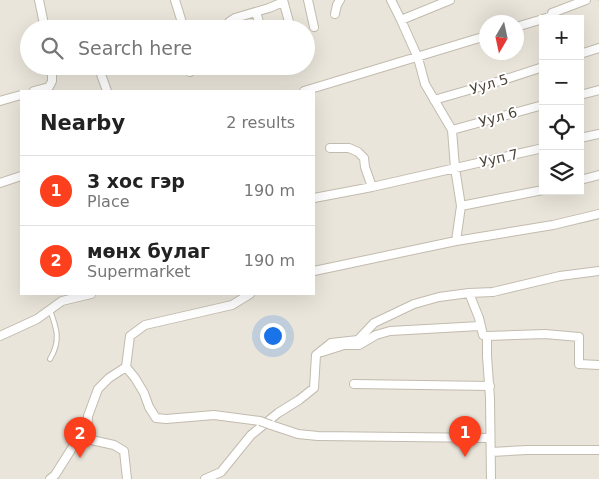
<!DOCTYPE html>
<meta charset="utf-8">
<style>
:root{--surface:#fff;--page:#f6f6f6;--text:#222;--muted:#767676;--line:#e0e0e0;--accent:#fc3f1d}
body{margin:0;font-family:"DejaVu Sans",sans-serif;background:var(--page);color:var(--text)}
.controls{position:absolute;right:15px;top:15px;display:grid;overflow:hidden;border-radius:0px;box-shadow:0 5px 20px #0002}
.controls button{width:45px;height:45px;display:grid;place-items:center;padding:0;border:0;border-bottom:1px solid var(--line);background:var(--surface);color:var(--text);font:25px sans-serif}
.compass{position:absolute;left:479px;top:15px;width:45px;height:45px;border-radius:50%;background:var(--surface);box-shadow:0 5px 20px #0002;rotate:189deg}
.you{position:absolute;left:272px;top:335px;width:18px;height:18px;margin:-12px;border:4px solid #fff;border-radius:50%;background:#1a73e8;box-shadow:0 0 0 8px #1a73e833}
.badge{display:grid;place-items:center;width:32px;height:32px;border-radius:50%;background:var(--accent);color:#fff;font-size:16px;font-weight:700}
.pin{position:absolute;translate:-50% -41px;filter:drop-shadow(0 1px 2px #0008)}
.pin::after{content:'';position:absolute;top:26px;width:18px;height:15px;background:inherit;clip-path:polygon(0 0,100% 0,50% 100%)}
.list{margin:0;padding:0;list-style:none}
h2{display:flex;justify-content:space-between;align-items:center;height:65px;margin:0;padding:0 20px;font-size:21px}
h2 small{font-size:16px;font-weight:400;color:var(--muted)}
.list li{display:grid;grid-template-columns:32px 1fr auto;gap:15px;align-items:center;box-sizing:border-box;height:70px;padding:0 20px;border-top:1px solid var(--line)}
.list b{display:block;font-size:19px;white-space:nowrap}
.list p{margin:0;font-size:16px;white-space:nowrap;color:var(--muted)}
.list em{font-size:16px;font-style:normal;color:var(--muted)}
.icon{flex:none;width:28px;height:28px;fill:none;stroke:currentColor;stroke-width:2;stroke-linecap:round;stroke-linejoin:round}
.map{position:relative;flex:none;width:599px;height:479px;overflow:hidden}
.search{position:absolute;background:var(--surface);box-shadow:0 5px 20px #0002;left:20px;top:20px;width:295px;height:55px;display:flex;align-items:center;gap:12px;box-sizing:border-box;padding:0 18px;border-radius:28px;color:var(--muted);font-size:19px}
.panel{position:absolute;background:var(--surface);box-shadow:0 5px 20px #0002;left:20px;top:90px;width:295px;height:205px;border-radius:0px}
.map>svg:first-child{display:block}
.residential{fill:#eae5da;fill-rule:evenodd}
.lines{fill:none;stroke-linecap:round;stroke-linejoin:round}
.lane-casing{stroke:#c2bbae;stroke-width:6}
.street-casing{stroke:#c2bbae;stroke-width:10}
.path{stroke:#c4b79f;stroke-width:1;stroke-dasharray:2.5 2.5;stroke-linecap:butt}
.lane{stroke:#fff;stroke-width:4}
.street{stroke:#fff;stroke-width:8}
.street-bridge-casing{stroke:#c2bbae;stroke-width:10;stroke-linecap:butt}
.street-bridge{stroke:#fff;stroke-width:8}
.labels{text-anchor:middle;stroke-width:4;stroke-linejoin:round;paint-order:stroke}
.street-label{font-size:14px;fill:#4b4439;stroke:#fff}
</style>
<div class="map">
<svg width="599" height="479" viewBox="0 0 599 479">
<rect width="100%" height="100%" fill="#f6f3ec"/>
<path class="residential" d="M0,0H599V479H0ZM543,19H580V191H543ZM486,22H516V52H486ZM29,29H306V66H29ZM21,91H314V294H21Z"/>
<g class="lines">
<defs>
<path id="lane" d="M50,359C61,341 57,329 50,310"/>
<path id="street" d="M39,0L45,29
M175,0L184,29
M283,0L291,29
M308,0L314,27
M256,12L261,29
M335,14L337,5L340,0
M543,19L552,16V13L586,0
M401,20L450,0
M516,27L543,19
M228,29L229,22L235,18L269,8L283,2
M580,54L599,48
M98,66L107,91
M189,66L190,72
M34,91L49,87L52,81V66
M304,91L486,36
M580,95L599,90
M434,100L500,81L543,67
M0,101L21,95
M452,130L543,105
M580,138L599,134
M330,148H349L358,152L364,158L365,167L372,187
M580,180L599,175
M0,183L21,176
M314,198L372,187L543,148
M461,206L543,190
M456,241L553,225L599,214
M314,271L456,241L461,206L455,168L452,130L425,84L418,58L401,20L391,0
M469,293L479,318L483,335L487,336V356L490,398L491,479
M0,336L37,319L62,301L91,294
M487,336L545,334L579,337V364L599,365
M322,352L344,345H359L376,335L390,331L480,326
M126,367L135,378L144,393L149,407L156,418L166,419L214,415L260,421
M354,384L490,386
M271,425L298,434L318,436L490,438
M87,439L114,445L124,451L127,479
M491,452L527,450H599
M50,479L55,475L74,445L87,439L88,416L98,389L109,378L126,367L130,336L145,325L232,305L250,294
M205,479L221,472L251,435L278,413L299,400L314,388L316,355L331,343L358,340L374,323L414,304L439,297L469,293L493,292L560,276L599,271"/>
</defs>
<use href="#lane" class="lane-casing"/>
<use href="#street" class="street-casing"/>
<path class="path" d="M599,0V1"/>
<use href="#lane" class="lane"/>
<use href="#street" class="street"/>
<defs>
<path id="street-bridge" d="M260,421L271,425"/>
</defs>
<use href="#street-bridge" class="street-bridge-casing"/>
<use href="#street-bridge" class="street-bridge"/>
</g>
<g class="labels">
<g class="street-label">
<text transform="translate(489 84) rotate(-17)" y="5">Уул 5</text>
<text transform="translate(498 117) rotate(-16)" y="5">Уул 6</text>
<text transform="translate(499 158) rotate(-13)" y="5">Ууп 7</text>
</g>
</g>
</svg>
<div class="controls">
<button>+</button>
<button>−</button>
<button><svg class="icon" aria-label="locate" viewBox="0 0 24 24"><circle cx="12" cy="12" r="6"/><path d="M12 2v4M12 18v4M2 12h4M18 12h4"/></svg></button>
<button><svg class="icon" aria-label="layers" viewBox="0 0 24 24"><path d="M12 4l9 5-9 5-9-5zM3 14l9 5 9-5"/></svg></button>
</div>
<svg class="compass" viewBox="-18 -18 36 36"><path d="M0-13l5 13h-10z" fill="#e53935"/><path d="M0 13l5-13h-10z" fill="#767676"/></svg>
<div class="you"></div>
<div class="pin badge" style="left:465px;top:457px">1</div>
<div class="pin badge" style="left:80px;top:458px">2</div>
<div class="search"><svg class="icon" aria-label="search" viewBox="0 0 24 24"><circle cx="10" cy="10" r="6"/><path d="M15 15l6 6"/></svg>Search here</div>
<section class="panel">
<h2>Nearby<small>2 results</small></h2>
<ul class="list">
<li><span class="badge">1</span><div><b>3 хос гэр</b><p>Place</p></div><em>190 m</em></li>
<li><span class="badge">2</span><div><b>мөнх булаг</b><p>Supermarket</p></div><em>190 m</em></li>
</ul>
</section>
</div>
